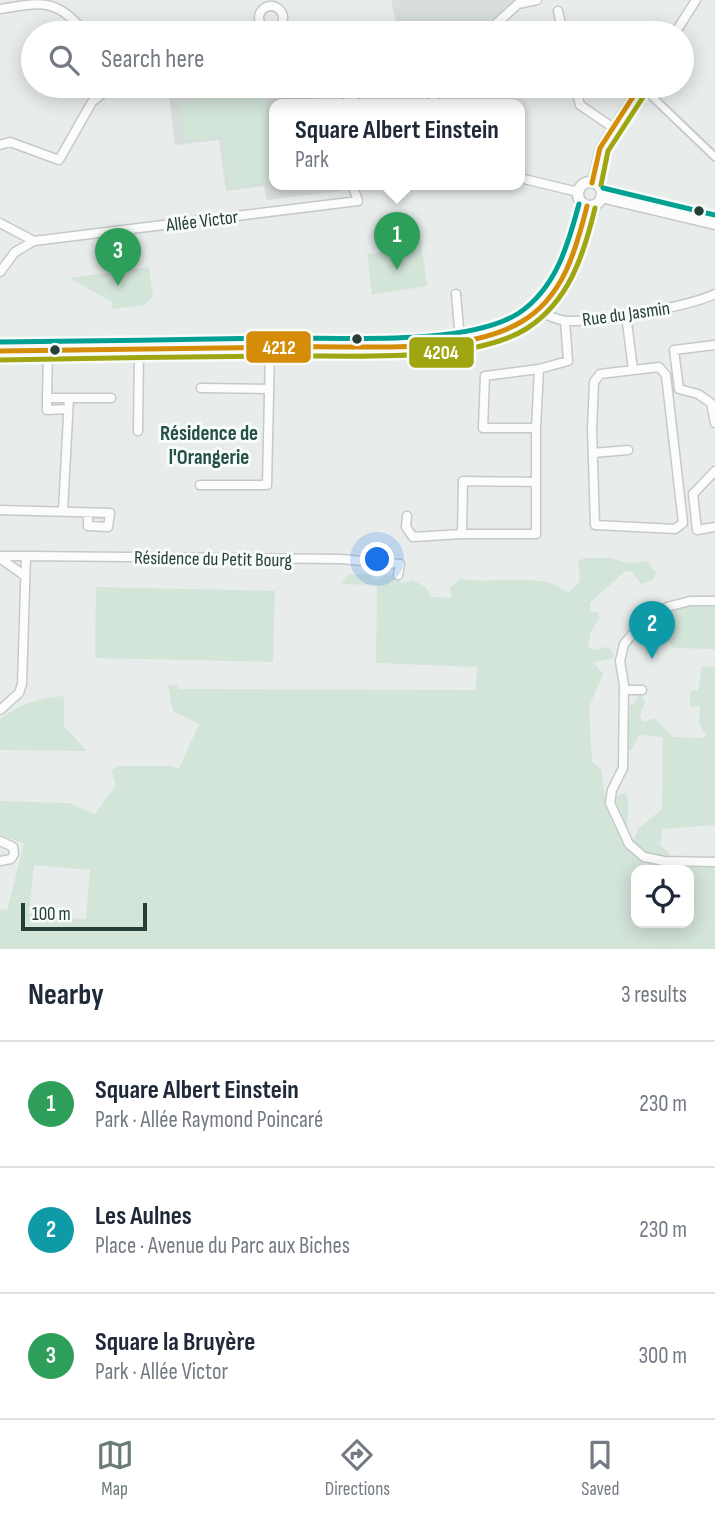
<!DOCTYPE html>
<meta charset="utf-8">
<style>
:root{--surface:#fff;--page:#f2f2f3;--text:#1f2937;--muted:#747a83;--line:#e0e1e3;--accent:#6b7c77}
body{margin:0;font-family:"Sofia Sans Condensed",sans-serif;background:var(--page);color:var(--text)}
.controls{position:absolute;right:21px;bottom:21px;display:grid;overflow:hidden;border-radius:14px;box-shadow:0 4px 18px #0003}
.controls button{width:63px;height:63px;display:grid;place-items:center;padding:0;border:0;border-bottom:2px solid var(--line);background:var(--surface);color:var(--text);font:35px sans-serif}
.scale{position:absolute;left:21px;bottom:18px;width:126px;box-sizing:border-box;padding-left:7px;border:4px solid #273f39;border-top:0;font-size:19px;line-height:24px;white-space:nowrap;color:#273f39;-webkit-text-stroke:5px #f7fbf9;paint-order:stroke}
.you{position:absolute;left:378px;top:560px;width:24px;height:24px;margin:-18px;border:5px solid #fff;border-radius:50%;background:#1a73e8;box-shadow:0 0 0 10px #1a73e833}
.badge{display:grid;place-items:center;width:46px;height:46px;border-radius:50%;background:var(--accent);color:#fff;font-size:23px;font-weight:700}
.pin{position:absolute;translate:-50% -58px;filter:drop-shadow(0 2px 4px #0008)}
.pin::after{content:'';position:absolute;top:37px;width:24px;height:21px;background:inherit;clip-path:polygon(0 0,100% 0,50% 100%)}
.popup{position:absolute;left:269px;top:99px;width:256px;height:91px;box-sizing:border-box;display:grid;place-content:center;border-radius:14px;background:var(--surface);filter:drop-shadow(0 2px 5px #0005);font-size:23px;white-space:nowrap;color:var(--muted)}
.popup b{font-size:26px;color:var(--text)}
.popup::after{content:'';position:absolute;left:50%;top:100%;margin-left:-14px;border:14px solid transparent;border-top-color:var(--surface)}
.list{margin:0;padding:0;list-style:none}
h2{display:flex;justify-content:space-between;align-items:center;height:91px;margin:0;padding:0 28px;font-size:30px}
h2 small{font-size:23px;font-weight:400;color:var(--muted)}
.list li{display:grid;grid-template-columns:46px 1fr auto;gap:21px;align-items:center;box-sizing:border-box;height:126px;padding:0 28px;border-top:2px solid var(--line)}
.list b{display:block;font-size:26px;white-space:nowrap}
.list p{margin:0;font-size:23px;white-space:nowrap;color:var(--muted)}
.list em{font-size:23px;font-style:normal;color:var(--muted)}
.icon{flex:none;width:38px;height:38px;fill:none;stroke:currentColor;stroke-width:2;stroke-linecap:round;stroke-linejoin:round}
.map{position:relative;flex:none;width:715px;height:949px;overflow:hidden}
.search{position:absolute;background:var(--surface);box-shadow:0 4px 18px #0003;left:21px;right:21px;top:21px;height:77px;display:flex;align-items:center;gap:18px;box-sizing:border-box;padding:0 24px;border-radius:38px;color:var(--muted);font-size:26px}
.sheet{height:469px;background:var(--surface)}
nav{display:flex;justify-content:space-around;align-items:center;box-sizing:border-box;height:98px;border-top:2px solid var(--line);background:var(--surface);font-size:19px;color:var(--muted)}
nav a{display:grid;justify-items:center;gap:4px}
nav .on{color:var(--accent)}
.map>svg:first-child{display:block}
.built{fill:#d7dedb}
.green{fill:#d3e4d9;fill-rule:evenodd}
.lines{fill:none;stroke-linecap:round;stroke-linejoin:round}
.pedestrian-casing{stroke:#c5cac8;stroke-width:10}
.minor-casing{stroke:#c5cac8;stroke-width:11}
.tertiary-casing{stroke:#c5cac8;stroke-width:13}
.pedestrian{stroke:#fcfcfc;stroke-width:6}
.minor{stroke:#fcfcfc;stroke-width:8}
.tertiary{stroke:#fcfcfc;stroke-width:10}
.bus-1-casing{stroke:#f7fbf9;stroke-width:10}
.bus-2-casing{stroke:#f7fbf9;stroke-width:10}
.bus-3-casing{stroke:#f7fbf9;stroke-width:10}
.bus-1{stroke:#d48c09;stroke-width:5}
.bus-2{stroke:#9fa611;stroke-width:5}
.bus-3{stroke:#00a092;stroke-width:5}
.bus-dot{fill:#273f39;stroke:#f7fbf9;stroke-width:2.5}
.labels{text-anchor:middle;stroke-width:6;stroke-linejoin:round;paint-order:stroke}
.street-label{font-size:19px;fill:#273f39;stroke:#f7fbf9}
.neighbourhood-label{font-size:21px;font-weight:bold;fill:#245047;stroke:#f7fbf9}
.line-badge{stroke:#f7fbf9;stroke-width:2.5}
.badge-label{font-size:19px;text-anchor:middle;font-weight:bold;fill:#fff}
</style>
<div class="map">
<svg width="715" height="949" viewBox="0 0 715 949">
<rect width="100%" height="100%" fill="#e8edeb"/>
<path class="built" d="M391,0H530L482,33H399Z
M168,86H298L320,104H274V184L344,185L340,186V191L267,200L264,186L226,191L219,140L175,145Z"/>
<path class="green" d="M253,93L269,105L274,104H275L274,142L270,143L274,181L228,189L222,137L184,141L180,102Z
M419,227L427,286L372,295L367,254L399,250L397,230Z
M149,267L153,296L145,305L112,309V302L70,278Z
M585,558H609L630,563L647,561L656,573L653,580L641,584L631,571L624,572L590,603L591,612H597L600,617L591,631L588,646L594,650L606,647L612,650L614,658L593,662L603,674L589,707L592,762L601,769L606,802L625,792C633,805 624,824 628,839L633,841L638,829L662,809L663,737L639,735L632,750L626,751L624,721L631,711L628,706L636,702L638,693L640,694L645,701L640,716L644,722L654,718L673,737L703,738L706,734L699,724L700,706L690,707V691L698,690L702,666L715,667V825L662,829L660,845L669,853L668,862L715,863V949H0V909L7,911L24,843L0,835V801L69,803L95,814L116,785L111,770L120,766H172L179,769L199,724L173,711L168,686L176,685L179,689L476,690L477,667L376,663L377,585L340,584L349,575L370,574L377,579L389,574L402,583L412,580L426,587L431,597L451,598L450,587L461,579C488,584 532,575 555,585C560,587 562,591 569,592L580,581L578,561ZM34,865L90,870L86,919L29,914ZM636,870H689V923H636Z
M96,587L275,591L273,662L95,658Z
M688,604L715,605V649L673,648L656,619Z
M64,696V726L87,751L0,750V719C21,703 37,699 64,696Z"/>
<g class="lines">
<defs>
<path id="pedestrian" d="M641,86L715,157"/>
<path id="minor" d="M259 18a12 12 0 1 1 24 0a12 12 0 1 1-24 0Z
M0,9C47,1 56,0 86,33
M558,11L563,33
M486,33L518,4L537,0
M675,33L696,0
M335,86L358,104
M575,86L580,105L612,127
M430,104L442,86
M0,145L10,142L59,160L92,102L102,94L106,86
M520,178L578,192
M592,183L600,148L640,86
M0,223L34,241
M0,272L15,252L34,241L358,201L352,184
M456,294L460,339
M537,311C546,314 558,321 568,321C598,322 688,307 715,294
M626,314L633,370
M715,345L674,350L679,389L698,394L711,403L715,423
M659,367L666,375L683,523L675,529L595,525L592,429L594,382L600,374Z
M539,369L536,428H483L485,376L539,369L568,361L565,321
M201,388L269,389
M47,398L48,351
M69,398H111
M138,431L139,351
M593,453L628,450
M715,471L693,494L697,530L715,527
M536,482L463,481L462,534H536V428
M200,485H267L270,348
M0,510L110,513L108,527L88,526V513
M63,511L69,398H47V410L68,409
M407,516L406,527L413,537L462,534
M0,556H26L22,684L19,693L0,710
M26,556L340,559L400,564L398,575
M0,558L25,576
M715,601H690L667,607L641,624L624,644L620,661L624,685L623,768L612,790L610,803L629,844L644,857L664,861L715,862
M624,690H642
M0,841L13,847L14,854L11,859L0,861"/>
<path id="tertiary" d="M578 194a12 12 0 1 1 24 0a12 12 0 1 1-24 0Z
M601,197L715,224
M0,351C110,349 219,348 329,346C381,345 477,349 521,322C564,296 576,251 587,206"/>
</defs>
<use href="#pedestrian" class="pedestrian-casing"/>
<use href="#minor" class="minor-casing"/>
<use href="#tertiary" class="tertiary-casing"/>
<use href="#pedestrian" class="pedestrian"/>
<use href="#minor" class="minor"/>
<use href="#tertiary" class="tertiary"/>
<defs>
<path id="bus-1" d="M592,183L600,148L640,86
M0,351C99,349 198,348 296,347C362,345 463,356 521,322C563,298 576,250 587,206"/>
<path id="bus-2" d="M601,185L608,151L647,91
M0,360C94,358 187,357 281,356C349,355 469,364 526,329C569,302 584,254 595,208"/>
<path id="bus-3" d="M603,188L715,215
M0,342C92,341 185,340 277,338C340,337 466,347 519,313C556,288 568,245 579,204"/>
</defs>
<use href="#bus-1" class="bus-1-casing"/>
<use href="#bus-2" class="bus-2-casing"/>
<use href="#bus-3" class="bus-3-casing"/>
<use href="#bus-1" class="bus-1"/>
<use href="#bus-2" class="bus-2"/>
<use href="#bus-3" class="bus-3"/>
</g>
<g class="bus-dot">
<circle cx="699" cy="211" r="6"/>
<circle cx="357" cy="339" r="6"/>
<circle cx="55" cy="350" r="6"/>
</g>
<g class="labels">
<g class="street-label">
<text transform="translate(202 220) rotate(-7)" y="7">Allée Victor</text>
<text transform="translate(626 313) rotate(-8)" y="7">Rue du Jasmin</text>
<text transform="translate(213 558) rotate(1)" y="7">Résidence du Petit Bourg</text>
</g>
<g class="neighbourhood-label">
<text x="209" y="440">Résidence de<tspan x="209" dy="24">l'Orangerie</tspan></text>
</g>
</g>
<g class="line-badge">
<rect x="245" y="330" width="67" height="34" rx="7" fill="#d48c09"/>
<rect x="408" y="336" width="67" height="33" rx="7" fill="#9fa611"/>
</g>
<g class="badge-label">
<text x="279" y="354">4212</text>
<text x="441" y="359">4204</text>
</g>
</svg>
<div class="controls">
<button><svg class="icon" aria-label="locate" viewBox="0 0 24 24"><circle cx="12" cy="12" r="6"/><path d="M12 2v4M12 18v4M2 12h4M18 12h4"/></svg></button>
</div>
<div class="scale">100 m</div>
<div class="you"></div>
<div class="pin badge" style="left:397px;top:270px;background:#2e9e5b">1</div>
<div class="popup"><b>Square Albert Einstein</b>Park</div>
<div class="pin badge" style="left:652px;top:659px;background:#0f9aa8">2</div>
<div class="pin badge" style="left:118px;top:286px;background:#2e9e5b">3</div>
<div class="search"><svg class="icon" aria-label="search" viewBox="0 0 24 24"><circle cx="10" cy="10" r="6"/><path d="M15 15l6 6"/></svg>Search here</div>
</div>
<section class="sheet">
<h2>Nearby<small>3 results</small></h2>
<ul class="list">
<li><span class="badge" style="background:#2e9e5b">1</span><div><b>Square Albert Einstein</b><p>Park · Allée Raymond Poincaré</p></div><em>230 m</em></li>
<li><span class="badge" style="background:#0f9aa8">2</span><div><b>Les Aulnes</b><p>Place · Avenue du Parc aux Biches</p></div><em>230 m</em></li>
<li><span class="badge" style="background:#2e9e5b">3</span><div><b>Square la Bruyère</b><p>Park · Allée Victor</p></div><em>300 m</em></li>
</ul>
</section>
<nav>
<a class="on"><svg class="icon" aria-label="map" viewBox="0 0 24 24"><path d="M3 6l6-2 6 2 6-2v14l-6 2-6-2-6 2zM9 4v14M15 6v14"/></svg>Map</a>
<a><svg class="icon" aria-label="directions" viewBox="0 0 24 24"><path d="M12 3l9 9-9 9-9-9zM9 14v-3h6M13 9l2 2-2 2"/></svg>Directions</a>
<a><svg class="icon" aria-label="saved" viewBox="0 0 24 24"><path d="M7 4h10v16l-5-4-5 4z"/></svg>Saved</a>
</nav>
